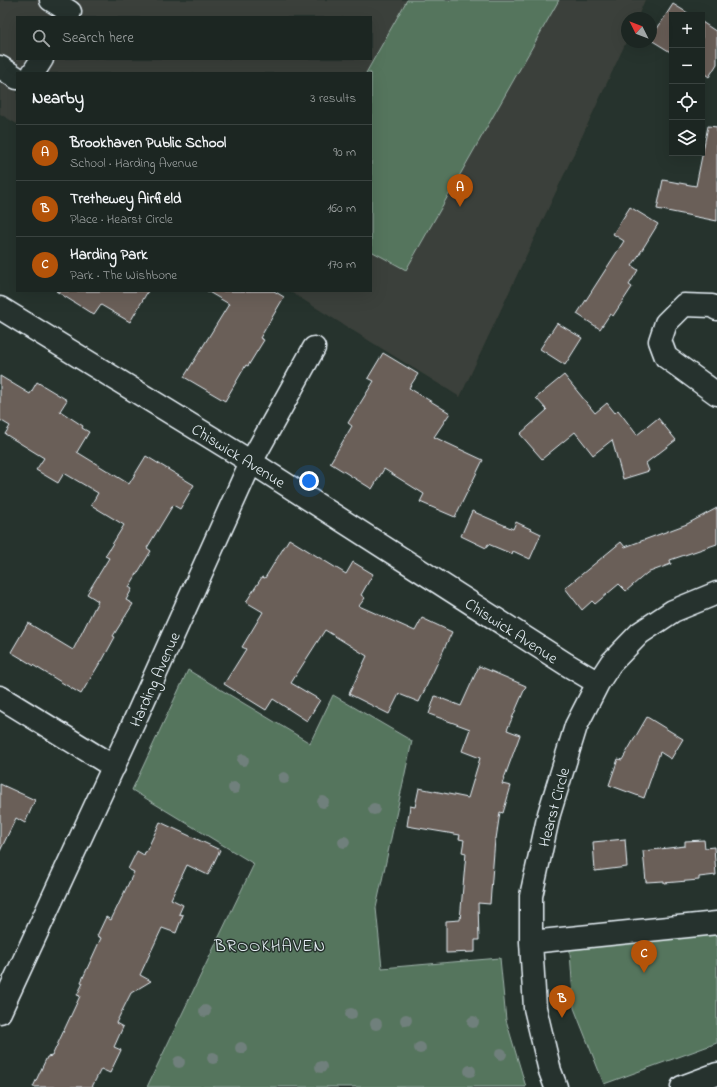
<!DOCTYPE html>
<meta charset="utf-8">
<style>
:root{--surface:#1c2622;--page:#29322f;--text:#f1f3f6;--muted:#a0a5a5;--line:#3a4340;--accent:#b45309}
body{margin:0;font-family:"Indie Flower",sans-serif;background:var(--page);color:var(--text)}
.controls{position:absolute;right:12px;top:12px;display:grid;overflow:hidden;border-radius:0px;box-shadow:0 4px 16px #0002}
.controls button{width:36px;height:36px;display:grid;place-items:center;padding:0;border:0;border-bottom:1px solid var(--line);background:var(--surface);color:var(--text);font:20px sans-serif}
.compass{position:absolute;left:621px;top:12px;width:36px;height:36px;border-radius:50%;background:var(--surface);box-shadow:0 4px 16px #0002;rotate:312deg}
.you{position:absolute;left:309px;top:481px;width:14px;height:14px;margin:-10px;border:3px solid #fff;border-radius:50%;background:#1a73e8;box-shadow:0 0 0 6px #1a73e833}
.badge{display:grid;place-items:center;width:26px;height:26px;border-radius:50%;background:var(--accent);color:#fff;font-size:13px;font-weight:700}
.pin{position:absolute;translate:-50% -33px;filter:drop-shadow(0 1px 2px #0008)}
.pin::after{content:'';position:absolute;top:21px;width:14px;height:12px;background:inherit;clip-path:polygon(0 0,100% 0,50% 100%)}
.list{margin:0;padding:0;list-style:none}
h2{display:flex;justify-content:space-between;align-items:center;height:52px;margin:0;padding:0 16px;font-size:17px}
h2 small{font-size:13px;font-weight:400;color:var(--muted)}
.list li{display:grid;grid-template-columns:26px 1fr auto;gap:12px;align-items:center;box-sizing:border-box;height:56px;padding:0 16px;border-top:1px solid var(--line)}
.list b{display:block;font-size:15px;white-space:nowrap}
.list p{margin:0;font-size:13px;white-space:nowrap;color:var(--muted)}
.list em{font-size:13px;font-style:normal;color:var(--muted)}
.icon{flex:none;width:22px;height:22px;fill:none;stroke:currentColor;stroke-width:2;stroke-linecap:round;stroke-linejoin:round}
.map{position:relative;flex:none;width:717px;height:1087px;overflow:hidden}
.search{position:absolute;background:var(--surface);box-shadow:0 4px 16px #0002;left:16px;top:16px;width:356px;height:44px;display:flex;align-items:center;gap:10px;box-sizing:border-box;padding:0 14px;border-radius:0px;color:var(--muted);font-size:15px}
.panel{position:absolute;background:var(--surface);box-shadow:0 4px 16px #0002;left:16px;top:72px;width:356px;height:220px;border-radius:0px}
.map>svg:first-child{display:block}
.built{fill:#3b403a;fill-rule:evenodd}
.green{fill:#55745d;stroke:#9eb2aa}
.building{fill:#6b5f58;stroke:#e8f1f8}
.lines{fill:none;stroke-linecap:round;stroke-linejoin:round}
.minor-casing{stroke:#e8f1f8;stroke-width:25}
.minor{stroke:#26332d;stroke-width:22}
.tree{fill:#70807b}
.labels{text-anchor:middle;stroke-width:3;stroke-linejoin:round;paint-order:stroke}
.street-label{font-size:16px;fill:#e8f1f8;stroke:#26332d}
.neighbourhood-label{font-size:17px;letter-spacing:1px;fill:#e8f1f8;stroke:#26332d}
</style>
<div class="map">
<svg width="717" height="1087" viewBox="0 0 717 1087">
<rect width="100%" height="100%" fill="#26332d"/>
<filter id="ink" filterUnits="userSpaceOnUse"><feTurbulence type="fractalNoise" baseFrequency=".025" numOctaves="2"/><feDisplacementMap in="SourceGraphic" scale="8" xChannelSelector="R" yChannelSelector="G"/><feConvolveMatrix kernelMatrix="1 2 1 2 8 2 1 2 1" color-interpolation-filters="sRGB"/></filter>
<g filter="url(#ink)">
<path class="built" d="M0,0H645L637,18H627V40L460,397L289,291H371V73H17V124L0,114ZM17,17H371V59H17Z"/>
<path class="green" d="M407,0H559L406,270L371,251V73H366Z
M188,670L310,743L333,695L412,741L376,908L382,968L500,958L506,1020L526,1087H147L254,864L132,790Z
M717,929V1043L604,1084L574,1008L569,939Z"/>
<path class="building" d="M673,4L691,15H672V53L651,40V38Z
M702,22L717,32V64L709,77L702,72Z
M708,126L717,127V221L657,209L663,180L696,186Z
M630,207L658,224L632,266L638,270L629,285L632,287L613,316L610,314L600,329L577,314L624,241L613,234Z
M56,291H148L130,322L101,305L94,315Z
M207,291H274L284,297L260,338L264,340L248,366L246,365L225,401L184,377L229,304Z
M557,323L582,338L565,365L540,349Z
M383,353L418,374L409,388L450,413L434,437L483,460L455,517L420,502L424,494L384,469L372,489L330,463L352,426L348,423L374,381L368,378Z
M564,375L595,413L607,403L615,413L618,410L637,435L658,418L676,440L646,463L649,471L623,479L612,440L593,455L575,432L542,459L520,434L547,410L536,398Z
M0,376L30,394L37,382L67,400L60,411L83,426L82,428L89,432L77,452L129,484L146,456L194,485L180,509L173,505L147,548L151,551L129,587L132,589L126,600L133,604L113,636L115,637L102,661H101L81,694L11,652L28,623L73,650L98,601L87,594L109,558L105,556L124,525L91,505L98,493L64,473L58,483L36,470L44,458L5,434L10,426L0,420Z
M717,508V544L670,560L671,564L647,573L626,591L619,584L595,604L592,601L582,610L565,588L621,542L625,547L687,524Z
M472,511L513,529L516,522L541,534L530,559L513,551L512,554L488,544L486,548L461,536Z
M289,539L346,574L353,562L373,574L361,595L365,598L359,606L415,631L422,618L452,632L419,702L399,694L389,714L349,694L367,656L325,630L291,683L320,700L307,721L273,699L266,710L224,684L246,649L242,647L263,612L246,602L262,577L265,578Z
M479,666L526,686L507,730L520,735L502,784L511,786L503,813L500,812L496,839H495L490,904L478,903L479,940H475V952L446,953V921L460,920L466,853L462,852L464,840L459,839L460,835L407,826L410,806L415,807L419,788L468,798L480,758L462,751L470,729L429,714L435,696L461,706Z
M647,717L683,739L671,759L660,752L644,798L609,785L618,759L622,760Z
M0,784L35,800L25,823L16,818L0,851Z
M160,822L220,850L208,875L187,865L171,899L183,905L179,914L183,915L176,933L162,928L140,975L151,981L131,993L116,1023L123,1027L114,1047L121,1050L110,1073L101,1069L92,1087H33L47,1057L52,1056L80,996L77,995L83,983L81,982L101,938L97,936L106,917L111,920L134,872L128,869L137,851L144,855L145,852H146Z
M625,839L627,867L595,871L593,842Z
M704,840L705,848L714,847L716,875L699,877V880L664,883V881L646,882L643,851L685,846V841Z"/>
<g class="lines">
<defs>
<path id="minor" d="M51,0L70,12L67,17
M0,67L17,78
M33,73L42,59
M0,308L251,462L566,664L598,683
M717,309L712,306L684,305L666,323L660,341L666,357L717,394
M0,697L114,767
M531,942L717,923
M0,1012L129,733L251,462L314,348
M556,1087L550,1071L535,1008L531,942V896L549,814L576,726L598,683L611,663L640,633L673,611L717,593
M682,1087L717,1074"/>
</defs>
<use href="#minor" class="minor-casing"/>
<use href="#minor" class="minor"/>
</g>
<g class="tree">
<circle cx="243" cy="760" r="6"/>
<circle cx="284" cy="778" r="6"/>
<circle cx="234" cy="788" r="6"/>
<circle cx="323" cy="802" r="6"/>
<circle cx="374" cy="809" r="6"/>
<circle cx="344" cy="842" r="6"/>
<circle cx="205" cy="1011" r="6"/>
<circle cx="351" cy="1014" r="6"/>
<circle cx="406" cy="1020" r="6"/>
<circle cx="473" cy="1022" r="6"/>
<circle cx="376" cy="1024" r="6"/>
<circle cx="241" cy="1048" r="6"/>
<circle cx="420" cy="1048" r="6"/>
<circle cx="501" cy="1054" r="6"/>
<circle cx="213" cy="1058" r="6"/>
<circle cx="179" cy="1062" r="6"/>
<circle cx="321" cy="1067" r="6"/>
<circle cx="470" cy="1071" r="6"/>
</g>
</g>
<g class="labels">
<g class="street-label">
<text transform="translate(239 455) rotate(32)" y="6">Chiswick Avenue</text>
<text transform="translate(512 630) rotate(33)" y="6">Chiswick Avenue</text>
<text transform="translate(154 679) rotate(-66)" y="6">Harding Avenue</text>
<text transform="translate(553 807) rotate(-75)" y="6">Hearst Circle</text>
</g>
<g class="neighbourhood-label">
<text x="270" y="951">BROOKHAVEN</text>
</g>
</g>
</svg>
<div class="controls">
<button>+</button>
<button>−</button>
<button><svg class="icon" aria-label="locate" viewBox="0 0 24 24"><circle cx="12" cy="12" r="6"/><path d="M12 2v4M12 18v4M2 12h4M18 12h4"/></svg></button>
<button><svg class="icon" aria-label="layers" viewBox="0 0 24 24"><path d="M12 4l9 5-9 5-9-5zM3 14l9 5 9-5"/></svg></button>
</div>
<svg class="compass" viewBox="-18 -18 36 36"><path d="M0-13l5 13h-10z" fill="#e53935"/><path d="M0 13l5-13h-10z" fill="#a0a5a5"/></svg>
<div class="you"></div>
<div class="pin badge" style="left:460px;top:207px">A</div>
<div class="pin badge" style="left:562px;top:1018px">B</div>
<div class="pin badge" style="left:644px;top:973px">C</div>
<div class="search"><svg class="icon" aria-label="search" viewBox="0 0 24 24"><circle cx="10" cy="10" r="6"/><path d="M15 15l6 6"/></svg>Search here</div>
<section class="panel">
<h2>Nearby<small>3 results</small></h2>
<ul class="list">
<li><span class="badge">A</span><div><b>Brookhaven Public School</b><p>School · Harding Avenue</p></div><em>90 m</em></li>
<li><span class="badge">B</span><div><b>Trethewey Airfield</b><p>Place · Hearst Circle</p></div><em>160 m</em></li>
<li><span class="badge">C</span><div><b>Harding Park</b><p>Park · The Wishbone</p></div><em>170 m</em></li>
</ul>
</section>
</div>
